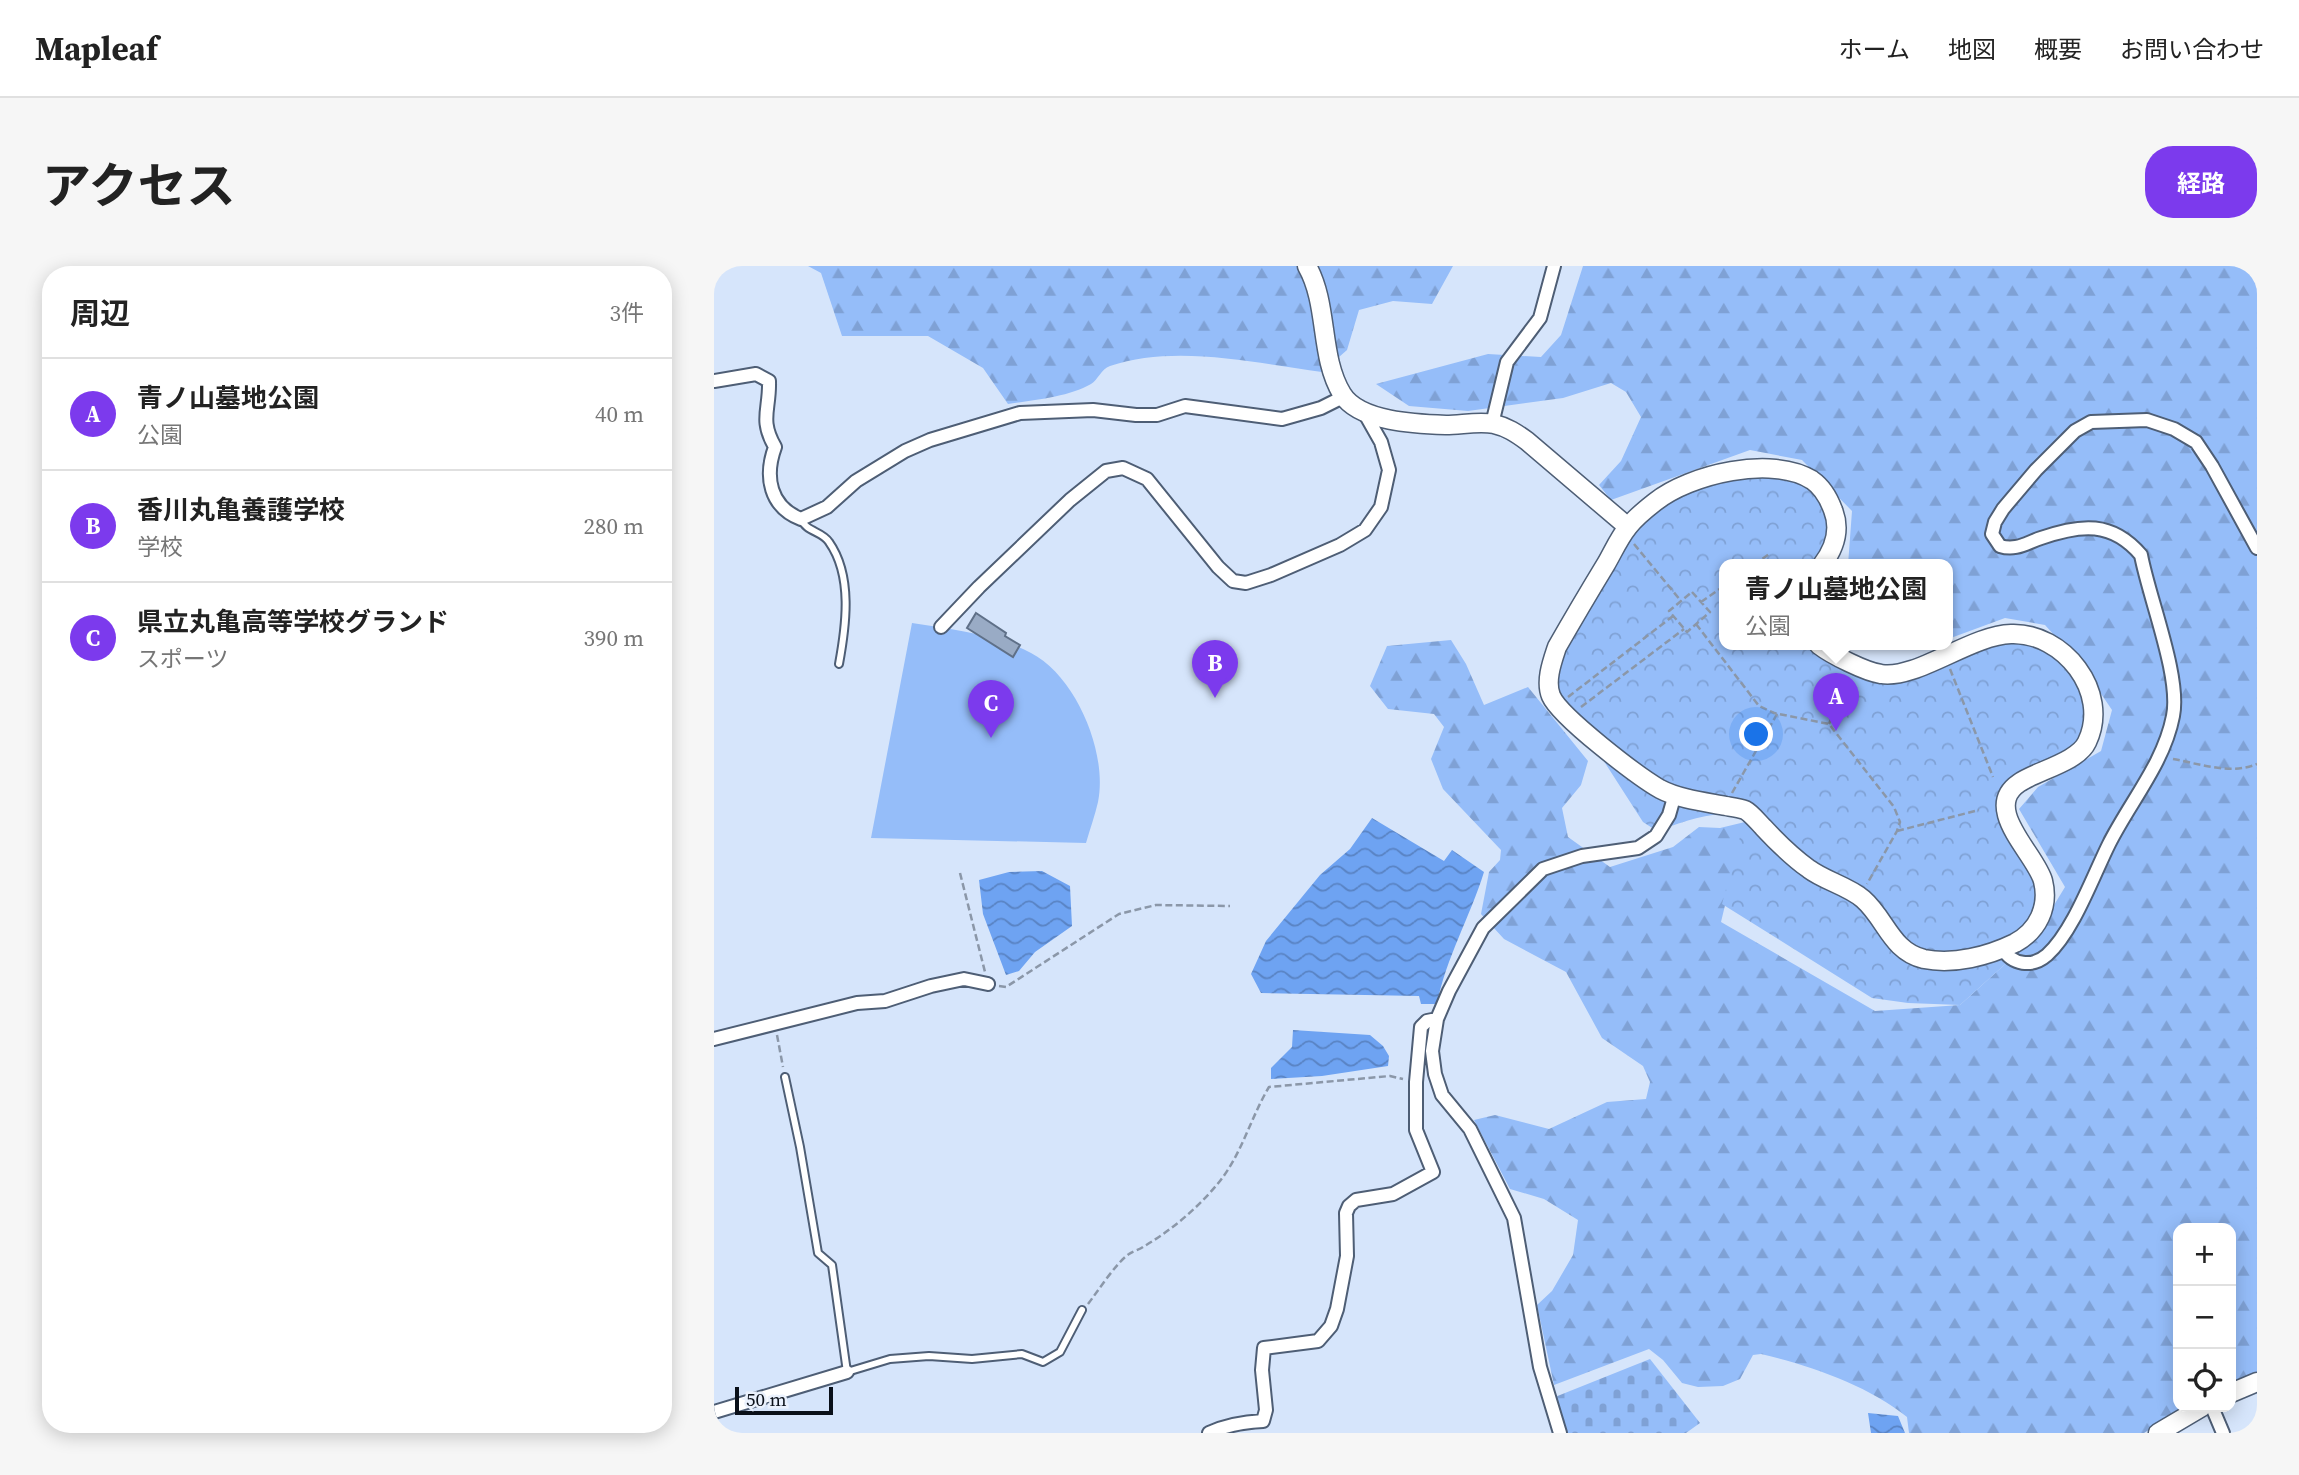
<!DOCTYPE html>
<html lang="ja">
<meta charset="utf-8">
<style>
:root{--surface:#fff;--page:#f6f6f6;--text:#222;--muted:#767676;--line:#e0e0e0;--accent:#7c3aed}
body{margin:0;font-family:"Source Serif 4","Noto Sans JP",serif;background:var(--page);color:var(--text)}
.controls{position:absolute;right:21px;bottom:21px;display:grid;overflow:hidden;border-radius:14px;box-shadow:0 4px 18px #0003}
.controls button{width:63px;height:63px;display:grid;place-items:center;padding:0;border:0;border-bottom:2px solid var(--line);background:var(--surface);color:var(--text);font:35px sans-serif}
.scale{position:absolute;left:21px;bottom:18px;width:98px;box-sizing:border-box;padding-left:7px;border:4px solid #0a1019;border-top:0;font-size:19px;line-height:24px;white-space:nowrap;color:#0a1019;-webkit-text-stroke:5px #eaf1fd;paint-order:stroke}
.you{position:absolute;left:1043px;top:469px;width:24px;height:24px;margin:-18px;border:5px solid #fff;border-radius:50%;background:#1a73e8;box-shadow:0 0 0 10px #1a73e833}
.badge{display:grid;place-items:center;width:46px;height:46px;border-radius:50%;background:var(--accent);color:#fff;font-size:23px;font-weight:700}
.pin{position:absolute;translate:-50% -58px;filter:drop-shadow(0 2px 4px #0008)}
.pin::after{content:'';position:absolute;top:37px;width:24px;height:21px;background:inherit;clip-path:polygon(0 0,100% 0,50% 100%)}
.popup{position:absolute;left:1005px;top:293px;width:234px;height:91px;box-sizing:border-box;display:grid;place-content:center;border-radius:14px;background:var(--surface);filter:drop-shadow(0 2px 5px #0005);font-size:23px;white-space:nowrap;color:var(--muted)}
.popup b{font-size:26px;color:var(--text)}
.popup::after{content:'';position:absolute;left:50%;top:100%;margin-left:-14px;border:14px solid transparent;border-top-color:var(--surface)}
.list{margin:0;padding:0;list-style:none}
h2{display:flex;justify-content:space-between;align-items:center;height:91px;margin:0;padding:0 28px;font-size:30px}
h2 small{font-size:23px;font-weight:400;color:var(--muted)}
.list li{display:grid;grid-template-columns:46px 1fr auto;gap:21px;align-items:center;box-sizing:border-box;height:112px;padding:0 28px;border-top:2px solid var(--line)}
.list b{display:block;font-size:26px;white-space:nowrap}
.list p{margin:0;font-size:23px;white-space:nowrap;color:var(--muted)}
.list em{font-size:23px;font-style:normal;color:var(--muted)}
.icon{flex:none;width:38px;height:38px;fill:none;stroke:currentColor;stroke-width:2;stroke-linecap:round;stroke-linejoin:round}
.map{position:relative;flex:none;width:1543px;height:1167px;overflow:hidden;border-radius:28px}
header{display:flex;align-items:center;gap:42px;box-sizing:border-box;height:98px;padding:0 35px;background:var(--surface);border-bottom:2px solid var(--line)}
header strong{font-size:33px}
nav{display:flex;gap:38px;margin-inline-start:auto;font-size:24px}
.intro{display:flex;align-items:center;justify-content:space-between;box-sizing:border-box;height:168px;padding:0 42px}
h1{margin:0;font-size:49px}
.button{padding:18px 32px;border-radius:28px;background:var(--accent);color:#fff;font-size:24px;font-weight:700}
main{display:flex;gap:42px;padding:0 42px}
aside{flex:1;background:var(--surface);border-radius:28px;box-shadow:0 4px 18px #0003}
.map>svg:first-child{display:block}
.forest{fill:url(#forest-firs)}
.cemetery{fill:url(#cemetery-stones)}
.park{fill:url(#park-crowns)}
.pitch{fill:#95bdf9}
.water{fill:url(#water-waves)}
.building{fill:#99abc5;stroke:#5f7088;stroke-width:2}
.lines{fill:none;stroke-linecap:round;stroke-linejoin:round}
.lane-casing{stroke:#4e5e75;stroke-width:10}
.street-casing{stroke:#4e5e75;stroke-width:16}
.secondary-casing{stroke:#4e5e75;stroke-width:21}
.path{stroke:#8b97a8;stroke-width:2.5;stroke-dasharray:7 3.5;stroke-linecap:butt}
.lane{stroke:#fff;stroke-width:6}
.street{stroke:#fff;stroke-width:12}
.secondary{stroke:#fff;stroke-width:18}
</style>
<header>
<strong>Mapleaf</strong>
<nav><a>ホーム</a><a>地図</a><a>概要</a><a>お問い合わせ</a></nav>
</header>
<div class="intro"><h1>アクセス</h1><a class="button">経路</a></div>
<main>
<aside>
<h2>周辺<small>3件</small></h2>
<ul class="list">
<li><span class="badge">A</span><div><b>青ノ山墓地公園</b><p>公園</p></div><em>40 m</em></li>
<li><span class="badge">B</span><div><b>香川丸亀養護学校</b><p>学校</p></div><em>280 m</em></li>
<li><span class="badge">C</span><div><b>県立丸亀高等学校グランド</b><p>スポーツ</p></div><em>390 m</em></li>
</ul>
</aside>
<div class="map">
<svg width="1543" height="1167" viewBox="0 0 1543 1167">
<defs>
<pattern id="forest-firs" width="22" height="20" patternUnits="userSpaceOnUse" patternTransform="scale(1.75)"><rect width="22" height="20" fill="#95bdf9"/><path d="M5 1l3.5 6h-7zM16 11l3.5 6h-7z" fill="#7fa1d5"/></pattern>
<pattern id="cemetery-stones" width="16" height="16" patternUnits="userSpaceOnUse" patternTransform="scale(1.75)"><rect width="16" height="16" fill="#95bdf9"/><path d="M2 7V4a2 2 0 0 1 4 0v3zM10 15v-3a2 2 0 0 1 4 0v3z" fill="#7fa1d5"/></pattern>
<pattern id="park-crowns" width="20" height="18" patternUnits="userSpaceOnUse" patternTransform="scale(1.75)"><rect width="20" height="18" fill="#95bdf9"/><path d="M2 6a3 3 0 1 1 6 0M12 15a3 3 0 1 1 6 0" fill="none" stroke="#7fa1d5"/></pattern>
<pattern id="water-waves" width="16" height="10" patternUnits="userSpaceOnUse" patternTransform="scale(1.75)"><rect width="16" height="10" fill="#6ea3f2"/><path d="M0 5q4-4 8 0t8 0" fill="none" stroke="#5983c3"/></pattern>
</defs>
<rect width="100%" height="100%" fill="#d6e5fb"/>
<path class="forest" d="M94,0H739L718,38L679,35L645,44L633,84L608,106C541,97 461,78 396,100C387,103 384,114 377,118C355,131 319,134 294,138L269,102L214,70H128L107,7Z
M869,0H1543V1106L1517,1118V962H1464V1141H1471L1430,1167H1195L1193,1151C1153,1119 1097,1100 1047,1088L1039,1089L1026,1113L1009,1120L984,1121L968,1117L949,1094L935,1083L840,1119L823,1039L838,1025L859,989L864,954L830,933L796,923L760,854L781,849L835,863L893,836L932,833L936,816L929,800L888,772L852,706L790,673L767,648L775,606L786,594L787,584L729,523L717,493L730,461L720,448L674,443L656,420L673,380L737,374L752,398L770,439L814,421L874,495L867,519L848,542L854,571L896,601L959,581L985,561L1006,562L1031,556L1007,656L1161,745L1246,739L1320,672L1351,621L1305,543L1324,521L1387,485L1398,444L1369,401L1331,359L1291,352L1234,373V299H1134L1138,245L1088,194L1036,184L897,234L885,219L907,195L927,151L912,126L897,117L849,132L754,145L695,140L662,118L774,88L827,91L847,69Z"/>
<path class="cemetery" d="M936,1093L986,1157L972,1167H851L841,1131Z"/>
<path class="park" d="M1024,198L1092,203L1128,278L1124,292L1118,299H1010V379H1115L1145,393L1173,403L1196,399L1274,364L1348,379L1386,457L1331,511L1300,529L1297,543L1330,603L1320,672L1246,739L1194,737L1158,732L1008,638L1030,556C1014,537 964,558 943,565L929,556L884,486L837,442L836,379L892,278L915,245L939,226L981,206Z"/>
<path class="pitch" d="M198,357C237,363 281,368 317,387C362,410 394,487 384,536C381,549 376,563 372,577L157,572Z"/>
<path class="water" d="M658,552L730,595L738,584L770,606C756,651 732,692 723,738H707L705,730L547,727L537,708L552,675L606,609L636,583Z
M328,605L356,620L358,660L321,686L305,705L292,709L269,648L265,614L295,606Z
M579,764L656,769L669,780L675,790L674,800L608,810L557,813V802L578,781Z
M1154,1147L1184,1150L1191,1167H1157Z"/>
<path class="building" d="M262,347L292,367L291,370L306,379L299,391L253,362Z"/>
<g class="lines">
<defs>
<path id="lane" d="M87,253C92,266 108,265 115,276C139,310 132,360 125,398
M71,811L86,881L104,987L118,999L133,1106L176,1093L215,1090L258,1093L308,1088L329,1096L346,1086L368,1044"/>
<path id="street" d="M0,115L42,108L55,115C56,144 45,153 61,181C50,211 56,241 87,253L113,241L142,215L191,185L216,174L306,147L379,144L422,149H443L471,140L568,153L607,142L629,131
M778,158L793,96L826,52L840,0
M227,361L265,321L356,234L392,205L409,202L433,213L504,301L519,315L532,317L557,309L626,279L651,264L667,241L675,204L667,176L650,146
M1288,682C1298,699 1318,702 1333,689C1359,666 1379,610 1395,578C1416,536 1450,497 1459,450C1467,411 1435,332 1427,289C1398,255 1367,258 1327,272C1312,277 1302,285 1286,280L1278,268L1281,256L1289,243L1322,204L1361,165L1377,156L1433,154L1460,163L1482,176L1498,200L1543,282
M0,773L143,737L171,735L217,720L250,713L274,718
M1498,1141L1509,1167
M0,1146L133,1106
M495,1167C512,1159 530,1156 549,1155L552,1144L548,1104L550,1082L604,1075L617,1060L623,1043L633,990L632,947L635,940L642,934L679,928L719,906L702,864V816L707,761L713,755L723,753
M846,1167L826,1101L800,952L756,863L728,829L721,808L718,785L723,753L735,725L769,662L829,603L868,590L924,582L942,570L955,549L961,528"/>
<path id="secondary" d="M593,0C615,39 605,90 628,128C645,156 703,158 732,159C747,159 765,155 780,158C793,161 802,167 813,175L914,261
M1105,379C1118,389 1152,406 1167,408C1202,414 1257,369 1297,368C1349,366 1397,426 1373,476C1364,496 1322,505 1305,517C1267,543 1322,588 1329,615C1332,627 1331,640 1326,651C1321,662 1312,671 1301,677C1274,690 1240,699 1210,693C1177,685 1172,653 1149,633C1134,620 1111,615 1095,603C1078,591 1063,576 1049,561C1044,556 1037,547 1031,544C1026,542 1018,541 1012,540C991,536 965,533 946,523C925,511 846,451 837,430C831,415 838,396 843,381C859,353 875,326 892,298C899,286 905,272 914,261C921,252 932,243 941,236C976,208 1058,189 1098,214C1108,221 1115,233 1119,244C1127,264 1120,283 1108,299
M1517,1127L1543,1116
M1444,1167L1488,1141"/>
</defs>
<use href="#lane" class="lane-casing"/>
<use href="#street" class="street-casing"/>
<use href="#secondary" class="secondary-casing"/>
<path class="path" d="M920,278L967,335
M1040,299L1055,288
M978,326L996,346L973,366L955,345Z
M987,336L1010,320
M982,358L1045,440L1060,447L1115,458L1180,541L1186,556L1183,565L1153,618
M1236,403L1279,511
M854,431L959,350
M867,441L970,363
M1115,458L1133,413
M1459,493C1486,498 1517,509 1543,498
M1018,527L1063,448
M1183,565L1265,544
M246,607L271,706
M285,720L292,721L405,648L442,639L516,640
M63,769L69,801
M374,1038C384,1025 402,997 415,988C419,985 425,984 429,981C458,964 485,941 506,915C528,887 537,851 555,821L676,810L689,813"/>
<use href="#lane" class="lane"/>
<use href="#street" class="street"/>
<use href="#secondary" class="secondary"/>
</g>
</svg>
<div class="controls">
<button>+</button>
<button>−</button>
<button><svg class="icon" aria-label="locate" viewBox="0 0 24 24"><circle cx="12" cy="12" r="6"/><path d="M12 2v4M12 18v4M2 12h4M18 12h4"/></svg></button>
</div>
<div class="scale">50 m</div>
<div class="you"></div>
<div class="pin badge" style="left:1122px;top:465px">A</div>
<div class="popup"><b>青ノ山墓地公園</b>公園</div>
<div class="pin badge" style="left:501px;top:432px">B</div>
<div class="pin badge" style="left:277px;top:472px">C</div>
</div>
</main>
